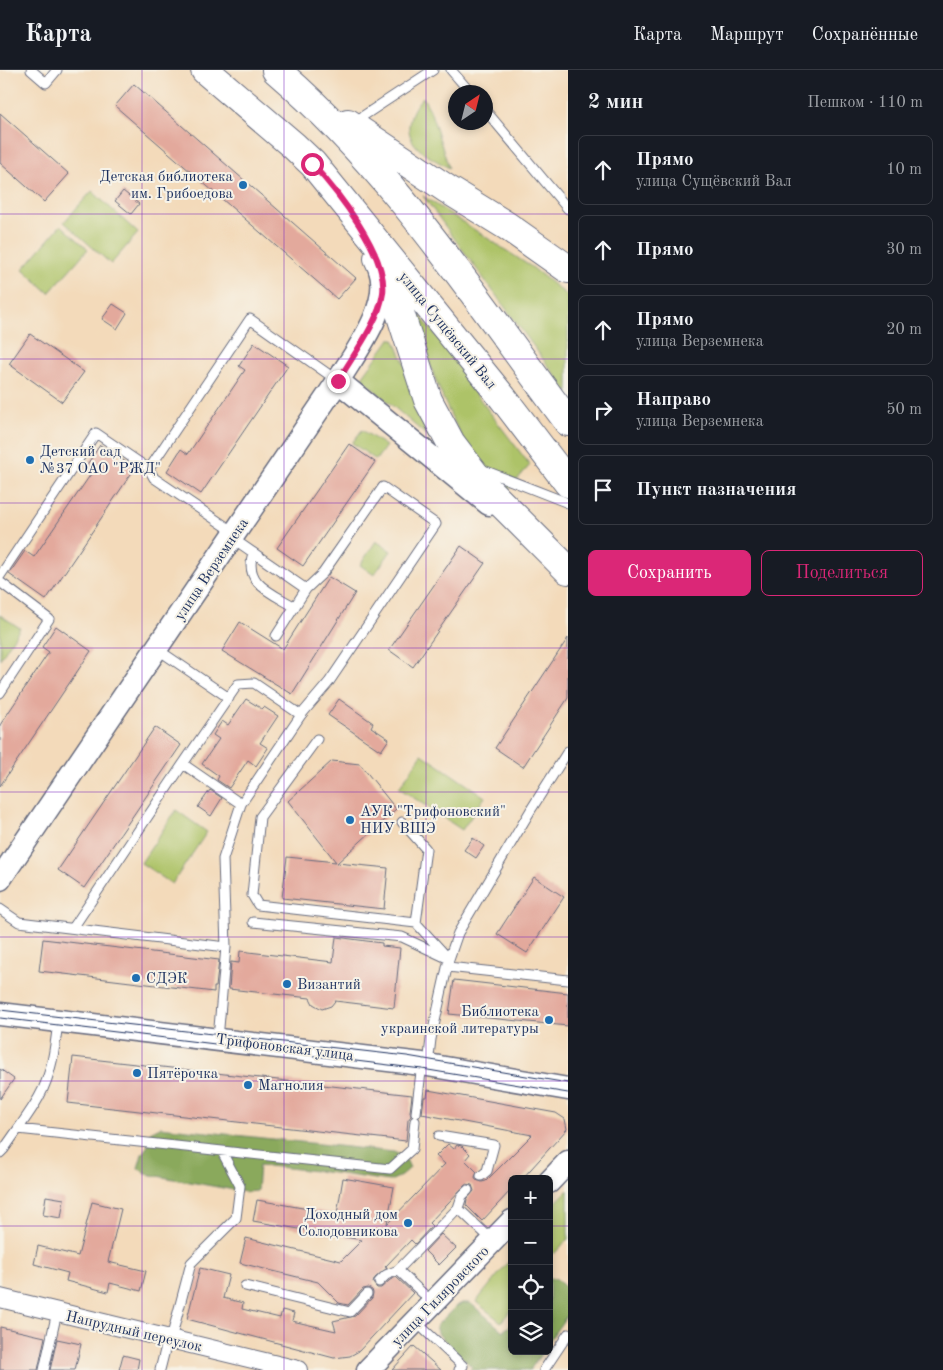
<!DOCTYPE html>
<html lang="ru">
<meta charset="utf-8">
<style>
:root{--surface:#171b24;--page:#242831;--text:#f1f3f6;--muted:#9ea1a6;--line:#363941;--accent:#db2777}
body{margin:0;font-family:"Old Standard TT",serif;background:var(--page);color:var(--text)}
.controls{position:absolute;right:15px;bottom:15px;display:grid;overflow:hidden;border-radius:8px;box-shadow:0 2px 8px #0003}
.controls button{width:45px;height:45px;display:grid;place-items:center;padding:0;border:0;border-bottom:1px solid var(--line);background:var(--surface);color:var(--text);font:25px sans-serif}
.compass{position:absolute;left:448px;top:15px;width:45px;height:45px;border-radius:50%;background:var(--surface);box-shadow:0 2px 8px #0003;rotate:35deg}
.stop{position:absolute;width:15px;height:15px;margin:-11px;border:4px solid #db2777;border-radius:50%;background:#fff}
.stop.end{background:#db2777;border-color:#fff;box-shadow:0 1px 5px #0008}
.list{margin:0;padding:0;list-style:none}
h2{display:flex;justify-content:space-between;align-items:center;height:65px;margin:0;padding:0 20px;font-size:21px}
h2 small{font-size:16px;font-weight:400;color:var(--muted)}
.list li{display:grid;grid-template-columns:32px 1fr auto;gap:15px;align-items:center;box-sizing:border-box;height:70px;margin:0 10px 10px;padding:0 10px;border:1px solid var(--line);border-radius:8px}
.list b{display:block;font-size:19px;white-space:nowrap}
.list p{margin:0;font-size:16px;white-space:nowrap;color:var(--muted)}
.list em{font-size:16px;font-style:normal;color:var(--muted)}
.actions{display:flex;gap:10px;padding:15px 20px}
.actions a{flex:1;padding:11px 0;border:1px solid var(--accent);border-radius:8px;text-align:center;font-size:18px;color:var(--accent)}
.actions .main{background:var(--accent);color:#fff}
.icon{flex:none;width:28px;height:28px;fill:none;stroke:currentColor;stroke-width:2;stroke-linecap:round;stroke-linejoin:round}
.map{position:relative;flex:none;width:568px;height:1300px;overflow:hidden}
header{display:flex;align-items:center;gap:30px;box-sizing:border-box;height:70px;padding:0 25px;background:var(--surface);border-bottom:1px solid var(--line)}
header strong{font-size:24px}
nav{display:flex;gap:28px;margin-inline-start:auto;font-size:18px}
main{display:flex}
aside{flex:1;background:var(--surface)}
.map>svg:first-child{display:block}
.green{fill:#adc367;stroke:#647962}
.forest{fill:#8aa95c;stroke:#526c5d}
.building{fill:#e3a99c}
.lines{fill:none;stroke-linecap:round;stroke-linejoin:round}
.service-casing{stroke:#676b7e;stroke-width:11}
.minor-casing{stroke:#676b7e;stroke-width:20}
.tertiary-casing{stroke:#676b7e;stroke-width:25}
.primary-casing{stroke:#676b7e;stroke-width:30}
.service{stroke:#fff;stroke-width:9}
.minor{stroke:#fff;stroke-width:18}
.tertiary{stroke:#fff;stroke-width:22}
.primary{stroke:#fff;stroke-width:28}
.tram{stroke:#1b2f5e;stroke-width:1}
.route{stroke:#db2777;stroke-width:6}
.grid{fill:none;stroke:#7b2cbf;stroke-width:1;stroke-opacity:0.55}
.poi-dot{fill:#1f6fb2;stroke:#f7f3e8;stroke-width:2}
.labels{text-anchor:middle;stroke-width:4;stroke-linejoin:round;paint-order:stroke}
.poi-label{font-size:15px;fill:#1b2f5e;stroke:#f7f3e8;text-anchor:start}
.street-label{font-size:15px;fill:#1b2f5e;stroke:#f7f3e8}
</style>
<header>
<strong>Карта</strong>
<nav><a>Карта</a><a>Маршрут</a><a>Сохранённые</a></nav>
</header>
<main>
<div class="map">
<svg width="568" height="1300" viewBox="0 0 568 1300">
<rect width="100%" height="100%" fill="#f7f3e8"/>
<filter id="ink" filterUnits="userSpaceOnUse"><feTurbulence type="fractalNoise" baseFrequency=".02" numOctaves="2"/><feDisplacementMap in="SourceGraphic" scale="10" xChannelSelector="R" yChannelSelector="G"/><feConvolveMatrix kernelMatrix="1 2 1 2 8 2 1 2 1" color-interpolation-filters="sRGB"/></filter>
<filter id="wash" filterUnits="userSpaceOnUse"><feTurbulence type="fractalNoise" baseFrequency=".0096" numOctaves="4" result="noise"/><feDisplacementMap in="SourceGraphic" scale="20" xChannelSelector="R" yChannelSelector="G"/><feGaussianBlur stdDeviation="1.12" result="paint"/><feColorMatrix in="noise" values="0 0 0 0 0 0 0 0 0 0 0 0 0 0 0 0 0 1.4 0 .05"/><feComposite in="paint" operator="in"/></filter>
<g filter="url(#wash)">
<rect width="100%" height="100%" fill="#f3daba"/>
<path class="green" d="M423,27L430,40L449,98C432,88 407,78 409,55C410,44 415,35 423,27Z
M92,121L138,163L111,194L64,152Z
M423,126L533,198L568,226V323Z
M61,155L88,179L49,223L23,199Z
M412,236L461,296L466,311L530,395L509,419C496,407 481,396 471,381C442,337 427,287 412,236Z
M390,269H394L441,378L363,310V306Z
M362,360L386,376L376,390L352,373Z
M376,471L391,481L374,505L360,495Z
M0,545L20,558L0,589Z
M422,684L485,727L462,760L399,718Z
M176,740L207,762L172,814L141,793Z
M568,1120V1169L554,1184L549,1179V1139Z
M509,1191L512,1194V1239L501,1252L476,1232Z"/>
<path class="forest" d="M160,1057L394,1082L405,1087L410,1098L401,1106L390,1111L334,1103L259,1095L257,1121L245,1122L146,1104L138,1098L142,1084L149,1074L150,1062Z
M549,1208L557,1209L568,1220V1244L549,1271Z
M462,1233H470L503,1261L512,1254V1281H543L530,1300H470L472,1297L439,1265L436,1256L455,1237Z"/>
<g id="blocks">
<path class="building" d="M134,14L356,208L337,229L115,36Z
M0,43L69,104L44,132L0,93Z
M123,121L139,134L131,144L115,131Z
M113,234L127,243L117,259L102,249Z
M30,264L84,302L62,332L9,294Z
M254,273L288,296L201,424L167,401L181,379L188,384L245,300L239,296Z
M349,374L375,392L303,496L277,478Z
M100,375L135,398L46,530L9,504L25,481L34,487L91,404L84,399Z
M461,476L485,493L413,597L389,580Z
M329,507L355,523L292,624L222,581L240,552L283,579Z
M56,556L91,581L0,716V655L49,582L42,577Z
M568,568V628L523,697L495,678Z
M246,629L262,639L264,637L278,646L260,673L268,678L256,696L248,690L229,718L217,710L219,706L202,694L219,669L213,665L222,651L228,655Z
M339,629L373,653L371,657L389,669L381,681L328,645Z
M155,657L181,675L84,818L58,800Z
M332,691L360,694L396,739L337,793L388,798L384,839L282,828L287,787L336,792L288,731Z
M210,720L222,728L211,746L198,737Z
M473,768L484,776L476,788L464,780Z
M534,807L564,827L527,883L497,864Z
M336,867L382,873V876L400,878L394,938L335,931L331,936L322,939L313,934L310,928L229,919L231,892L239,893L240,881L333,892Z
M43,869L219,890L216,917H214V922L39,901Z
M454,910L568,923V956L449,944Z
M73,987L412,1025L410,1042L411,1046L408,1050L406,1071L68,1033Z
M0,999L14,1009L0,1029Z
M428,1020L556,1043L565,1049L567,1059L522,1109H512V1119L482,1151L466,1135L467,1129L474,1121L472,1115L466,1114L429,1153L432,1156L415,1174L411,1170L385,1197L387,1198L375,1208L373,1213L377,1218H381L390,1210L396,1207L413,1223L359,1281L350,1286L334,1288L187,1249L200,1198L229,1205L223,1228L243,1233L242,1239L280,1248L282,1240L294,1243L292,1251L336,1261L333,1251L355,1246L372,1228L373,1223L372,1220L368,1218L363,1219L348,1235L339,1233L318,1212L240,1193L246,1168L341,1191L362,1170L253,1151L257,1130L337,1144L343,1108L394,1117L387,1154L445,1094L436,1086L448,1074L454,1079L457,1075L462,1076L470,1084L465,1090L477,1102L475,1107L476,1110L482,1112L486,1111L532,1065L422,1044L424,1027H427Z
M46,1126L64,1129L61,1148L43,1145Z
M92,1132L121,1139L108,1192L146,1201L141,1221L110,1213L108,1222L66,1211L68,1203L34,1194L38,1176L78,1186Z
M441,1164L456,1178L439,1195L425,1181Z
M0,1257L45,1267L38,1300H0Z
M57,1269L81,1274L75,1300H50Z
M414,1276L441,1300H392Z
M123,1285L139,1289L137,1300H119Z"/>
</g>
</g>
<g filter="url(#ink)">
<use href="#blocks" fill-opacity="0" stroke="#676b7e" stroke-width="1"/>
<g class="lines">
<defs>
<path id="service" d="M31,0L46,13L57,0
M451,0L470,22
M486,41L568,139
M354,52L433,0
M149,399L154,408L234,462
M481,399L568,433
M232,468L306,519L323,503L383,417L436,454L329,612L301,645L241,734
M253,483C243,514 272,523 295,537
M0,506L96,363L149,399L250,249L338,311
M0,512L49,549L0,623
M276,566L306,519
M157,579L229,628
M183,694L238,614L254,613L301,645
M402,752L426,779L416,853
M0,839L19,852L226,877L218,969
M253,852L402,867L449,889L416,853L258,835L252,825L260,747L317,669
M73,858L183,694L241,734L223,789L226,877
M448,897L568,910
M428,995L431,969L449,889L458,863L532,738L568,681
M416,1043L422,994
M18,1059C25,1049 33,1038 39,1027C52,1004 55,977 58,952
M439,1066L494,1075L487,1101L481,1106
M0,1083L4,1079L18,1059L390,1099L412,1079L415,1051
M458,1138L462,1126L468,1120
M379,1212L386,1205L398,1200
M245,1216L350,1242L367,1224
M433,1233L398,1200L458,1138L493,1171
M416,1252L463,1296L459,1300
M171,1269L191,1193L236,1148L240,1116L222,1082
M44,1300L57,1242
M160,1300L168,1268
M544,1300L568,1264"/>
<path id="minor" d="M0,1228L298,1300"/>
<path id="tertiary" d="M338,311L489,434
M0,809L338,311C356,281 392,236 380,200
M0,944L422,994L568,1019
M549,1112L568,1092
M368,1300L512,1151"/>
<path id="primary" d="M205,0L294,76L313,94L503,328L568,413
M276,0C393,100 477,230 568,352
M348,53L447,119L507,156L568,199
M378,188L393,221L428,330L451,373L483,415L568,500"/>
</defs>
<use href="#service" class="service-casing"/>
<use href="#minor" class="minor-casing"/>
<use href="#tertiary" class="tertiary-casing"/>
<use href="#primary" class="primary-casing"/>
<use href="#service" class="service"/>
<use href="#minor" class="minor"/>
<use href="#tertiary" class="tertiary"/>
<use href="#primary" class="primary"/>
<path class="tram" d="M0,940L407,986L568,1013
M0,948L422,999L568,1023"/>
</g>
</g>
<g class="lines" filter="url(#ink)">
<path class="route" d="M312,94C337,121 388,185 383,223C379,252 353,285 338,311"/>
</g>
<path class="grid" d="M142,0V1300M284,0V1300M426,0V1300M0,144H568M0,289H568M0,433H568M0,578H568M0,722H568M0,867H568M0,1011H568M0,1156H512M549,1156H568"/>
<g class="poi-dot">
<circle cx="243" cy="115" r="5"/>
<circle cx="30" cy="390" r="5"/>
<circle cx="350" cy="750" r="5"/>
<circle cx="136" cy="908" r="5"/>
<circle cx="287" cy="914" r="5"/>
<circle cx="549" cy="950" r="5"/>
<circle cx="137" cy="1003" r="5"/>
<circle cx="248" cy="1015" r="5"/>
<circle cx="408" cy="1153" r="5"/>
</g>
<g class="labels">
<g class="poi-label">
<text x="233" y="111" text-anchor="end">Детская библиотека<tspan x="233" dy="17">им. Грибоедова</tspan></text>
<text x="40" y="386">Детский сад<tspan x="40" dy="17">№37 ОАО "РЖД"</tspan></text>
<text x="360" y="746">АУК "Трифоновский"<tspan x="360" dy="17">НИУ ВШЭ</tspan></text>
<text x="146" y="913">СДЭК</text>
<text x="297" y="919">Византий</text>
<text x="539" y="946" text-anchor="end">Библиотека<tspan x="539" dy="17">украинской литературы</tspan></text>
<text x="147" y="1008">Пятёрочка</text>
<text x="258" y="1020">Магнолия</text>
<text x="398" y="1149" text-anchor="end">Доходный дом<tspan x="398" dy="17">Солодовникова</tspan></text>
</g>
<g class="street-label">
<text transform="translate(448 260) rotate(51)" y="5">улица Сущёвский Вал</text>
<text transform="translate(211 499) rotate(-56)" y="5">улица Верземнека</text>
<text transform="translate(285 977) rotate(7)" y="5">Трифоновская улица</text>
<text transform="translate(440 1226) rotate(-46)" y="5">улица Гиляровского</text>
<text transform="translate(134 1261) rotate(13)" y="5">Напрудный переулок</text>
</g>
</g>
</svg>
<div class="controls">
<button>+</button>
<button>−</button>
<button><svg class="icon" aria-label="locate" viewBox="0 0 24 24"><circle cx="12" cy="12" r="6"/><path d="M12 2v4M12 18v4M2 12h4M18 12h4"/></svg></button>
<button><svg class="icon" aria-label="layers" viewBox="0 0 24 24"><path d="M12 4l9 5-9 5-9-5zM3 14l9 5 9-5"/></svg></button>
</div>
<svg class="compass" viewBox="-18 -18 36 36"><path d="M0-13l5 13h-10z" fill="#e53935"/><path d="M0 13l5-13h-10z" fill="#9ea1a6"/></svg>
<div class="stop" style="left:312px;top:94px"></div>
<div class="stop end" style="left:338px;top:311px"></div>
</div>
<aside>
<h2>2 мин<small>Пешком · 110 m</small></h2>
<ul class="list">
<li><svg class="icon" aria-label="ahead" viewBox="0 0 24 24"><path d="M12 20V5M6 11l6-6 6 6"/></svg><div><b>Прямо</b><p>улица Сущёвский Вал</p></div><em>10 m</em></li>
<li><svg class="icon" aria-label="ahead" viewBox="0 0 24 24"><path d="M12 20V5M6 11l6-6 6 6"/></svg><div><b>Прямо</b></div><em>30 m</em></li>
<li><svg class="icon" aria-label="ahead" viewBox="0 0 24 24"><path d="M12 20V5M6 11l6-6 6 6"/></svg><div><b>Прямо</b><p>улица Верземнека</p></div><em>20 m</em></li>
<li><svg class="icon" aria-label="right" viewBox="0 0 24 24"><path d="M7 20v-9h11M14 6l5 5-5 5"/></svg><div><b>Направо</b><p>улица Верземнека</p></div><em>50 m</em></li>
<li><svg class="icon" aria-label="arrive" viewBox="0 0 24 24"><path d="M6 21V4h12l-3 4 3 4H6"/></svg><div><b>Пункт назначения</b></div></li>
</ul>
<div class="actions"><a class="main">Сохранить</a><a>Поделиться</a></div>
</aside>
</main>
